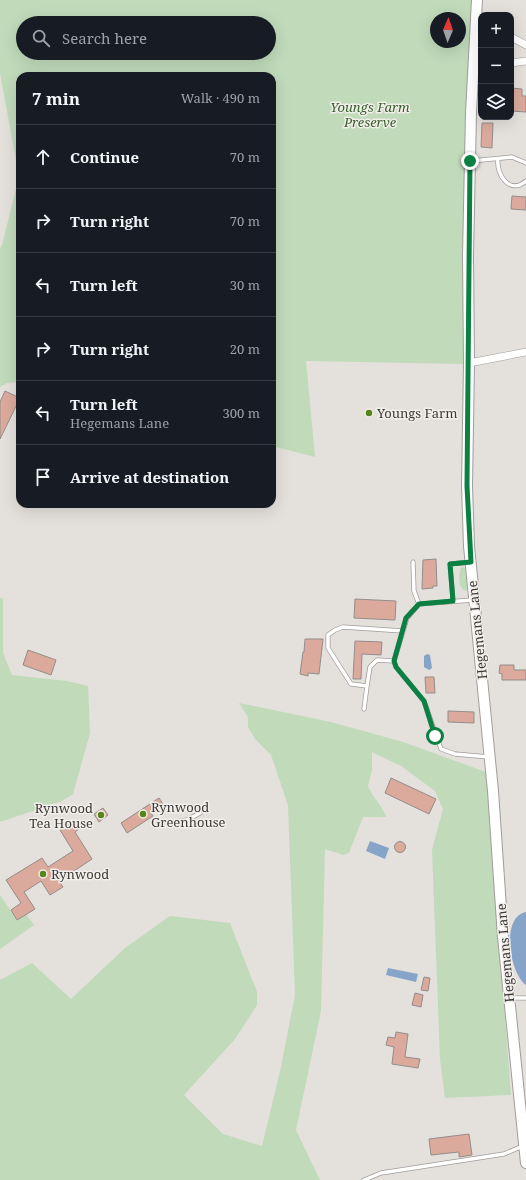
<!DOCTYPE html>
<meta charset="utf-8">
<style>
:root{--surface:#171b24;--page:#242831;--text:#f1f3f6;--muted:#9ea1a6;--line:#363941}
body{margin:0;font-family:"Noto Serif",serif;background:var(--page);color:var(--text)}
.controls{position:absolute;right:12px;top:12px;display:grid;overflow:hidden;border-radius:8px;box-shadow:0 4px 16px #0002}
.controls button{width:36px;height:36px;display:grid;place-items:center;padding:0;border:0;border-bottom:1px solid var(--line);background:var(--surface);color:var(--text);font:20px sans-serif}
.compass{position:absolute;left:430px;top:12px;width:36px;height:36px;border-radius:50%;background:var(--surface);box-shadow:0 4px 16px #0002;rotate:2deg}
.stop{position:absolute;width:12px;height:12px;margin:-9px;border:3px solid #0b8043;border-radius:50%;background:#fff}
.stop.end{background:#0b8043;border-color:#fff;box-shadow:0 1px 4px #0008}
.list{margin:0;padding:0;list-style:none}
h2{display:flex;justify-content:space-between;align-items:center;height:52px;margin:0;padding:0 16px;font-size:17px}
h2 small{font-size:13px;font-weight:400;color:var(--muted)}
.list li{display:grid;grid-template-columns:26px 1fr auto;gap:12px;align-items:center;box-sizing:border-box;height:64px;padding:0 16px;border-top:1px solid var(--line)}
.list b{display:block;font-size:15px;white-space:nowrap}
.list p{margin:0;font-size:13px;white-space:nowrap;color:var(--muted)}
.list em{font-size:13px;font-style:normal;color:var(--muted)}
.icon{flex:none;width:22px;height:22px;fill:none;stroke:currentColor;stroke-width:2;stroke-linecap:round;stroke-linejoin:round}
.map{position:relative;flex:none;width:526px;height:1180px;overflow:hidden}
.search{position:absolute;background:var(--surface);box-shadow:0 4px 16px #0002;left:16px;top:16px;width:260px;height:44px;display:flex;align-items:center;gap:10px;box-sizing:border-box;padding:0 14px;border-radius:22px;color:var(--muted);font-size:15px}
.panel{position:absolute;background:var(--surface);box-shadow:0 4px 16px #0002;left:16px;top:72px;width:260px;height:436px;border-radius:12px}
.map>svg:first-child{display:block}
.green{fill:#c0daba;fill-rule:evenodd}
.water{fill:#86a4c8}
.building{fill:#dcaa9c;stroke:#928d8b}
.lines{fill:none;stroke-linecap:round;stroke-linejoin:round}
.lane-casing{stroke:#a19d9a;stroke-width:5}
.street-casing{stroke:#a19d9a;stroke-width:8}
.secondary-casing{stroke:#a19d9a;stroke-width:12}
.lane{stroke:#fff;stroke-width:3.5}
.street{stroke:#fff;stroke-width:7}
.secondary{stroke:#fff;stroke-width:10}
.route{stroke:#0b8043;stroke-width:5}
.poi-dot{fill:#56861a;stroke:#f2eeea;stroke-width:1.5}
.labels{text-anchor:middle;stroke-width:3;stroke-linejoin:round;paint-order:stroke}
.park-label{font-size:13px;font-style:italic;fill:#335d29;stroke:#f2eeea}
.poi-label{font-size:13px;fill:#3c3a39;stroke:#f2eeea;text-anchor:start}
.street-label{font-size:13px;fill:#3c3a39;stroke:#f2eeea}
</style>
<div class="map">
<svg width="526" height="1180" viewBox="0 0 526 1180">
<rect width="100%" height="100%" fill="#e4e0dc"/>
<path class="green" d="M0,0H474L464,184L465,364L306,361L315,457L272,446V76H20V382L7,383L0,387V248L2,245L19,177L0,73ZM436,18H460V42H436ZM23,23H269V53H23Z
M461,567L467,568L468,588L465,591C457,586 459,575 461,567Z
M0,598L3,599V653L12,675L67,681L88,686L90,733L73,794L62,801L0,822Z
M239,703L331,722L403,742L486,772L511,1095L445,1098L440,1059L432,850L443,809L435,791L401,766L372,752V770L368,786C373,798 382,805 386,817H363L349,853L343,855L325,849L321,1011L296,1130L320,1180H0V980L32,963L71,999L125,948L170,916L230,923L257,992V1005L235,1039L184,1095L223,1134L262,1146L281,1067L295,995L288,805L271,755L255,739L248,727V717Z
M0,895L17,920L26,914L34,925L0,949Z"/>
<path class="water" d="M427,654L430,655L432,668L429,670L424,667V656Z
M370,841L389,848L385,859L366,851Z
M526,912V985C510,974 500,917 526,912Z
M388,968L418,974L416,982L386,975Z"/>
<path class="building" d="M511,88L522,89V96H526V112L511,111Z
M482,123H493L492,148L481,147Z
M512,196L526,197V210L511,209Z
M5,391L20,398L0,439V402Z
M436,559L437,586H433V588L422,589L423,560Z
M355,599L396,601L395,620L354,618Z
M305,639H323L319,674L308,673V676L300,674L303,652H304Z
M355,641L382,642L381,655L362,654L361,679H353Z
M28,650L56,660L51,675L23,665Z
M500,665H514V670H526V680H502V674L499,673Z
M425,677H434L435,693H426Z
M448,711L474,712V723L448,722Z
M391,778L436,799L429,814L385,793Z
M159,798L163,804L150,812L153,816L127,833L121,823Z
M103,808L108,815L99,822L94,814Z
M74,821L79,829L75,832L92,859L59,881L63,887L50,895L41,881L24,892L35,909L17,920L11,910L21,903L6,880L42,858L48,867L73,851L60,830Z
M394.5 847a5.5 5.5 0 1 1 11 0a5.5 5.5 0 1 1-11 0Z
M424,977L430,978L428,991L421,990Z
M415,993L423,995L421,1007L412,1005Z
M396,1032L408,1034L405,1057L420,1059L418,1068L392,1064L394,1047L386,1045L388,1037L395,1038Z
M469,1134L472,1155L459,1157V1152L431,1155L429,1139Z"/>
<g class="lines">
<defs>
<path id="lane" d="M498,159C496,175 510,195 526,181
M471,161L512,157L526,163
M413,562L414,591L419,604
M473,600L419,604L407,618L394,661L396,667L424,701L441,749L455,754L489,757
M453,601L450,564L470,562
M394,661L377,660L370,667L367,686L351,684L328,648V635L335,630L343,627L403,631
M364,709L367,686
M170,823L187,820L200,813
M510,998H526
M364,1180L381,1173L504,1154L523,1146"/>
<path id="street" d="M511,37L526,45
M511,63L526,61
M469,363L526,352"/>
<path id="secondary" d="M477,0L471,113L468,255L469,363L467,486L469,546L493,791L503,937L526,1163"/>
</defs>
<use href="#lane" class="lane-casing"/>
<use href="#street" class="street-casing"/>
<use href="#secondary" class="secondary-casing"/>
<use href="#lane" class="lane"/>
<use href="#street" class="street"/>
<use href="#secondary" class="secondary"/>
</g>
<g class="lines">
<path class="route" d="M435,736L424,701L396,667L394,661L406,618L419,604L453,601L450,564L471,562L467,486L470,161"/>
</g>
<g class="poi-dot">
<circle cx="369" cy="413" r="4"/>
<circle cx="143" cy="814" r="4"/>
<circle cx="101" cy="815" r="4"/>
<circle cx="43" cy="874" r="4"/>
</g>
<g class="labels">
<g class="park-label">
<text x="370" y="112">Youngs Farm<tspan x="370" dy="15">Preserve</tspan></text>
</g>
<g class="poi-label">
<text x="377" y="418">Youngs Farm</text>
<text x="151" y="812">Rynwood<tspan x="151" dy="15">Greenhouse</tspan></text>
<text x="93" y="813" text-anchor="end">Rynwood<tspan x="93" dy="15">Tea House</tspan></text>
<text x="51" y="879">Rynwood</text>
</g>
<g class="street-label">
<text transform="translate(477 630) rotate(-96)" y="5">Hegemans Lane</text>
<text transform="translate(505 953) rotate(-95)" y="5">Hegemans Lane</text>
</g>
</g>
</svg>
<div class="controls">
<button>+</button>
<button>−</button>
<button><svg class="icon" aria-label="layers" viewBox="0 0 24 24"><path d="M12 4l9 5-9 5-9-5zM3 14l9 5 9-5"/></svg></button>
</div>
<svg class="compass" viewBox="-18 -18 36 36"><path d="M0-13l5 13h-10z" fill="#e53935"/><path d="M0 13l5-13h-10z" fill="#9ea1a6"/></svg>
<div class="stop" style="left:435px;top:736px"></div>
<div class="stop end" style="left:470px;top:161px"></div>
<div class="search"><svg class="icon" aria-label="search" viewBox="0 0 24 24"><circle cx="10" cy="10" r="6"/><path d="M15 15l6 6"/></svg>Search here</div>
<section class="panel">
<h2>7 min<small>Walk · 490 m</small></h2>
<ul class="list">
<li><svg class="icon" aria-label="ahead" viewBox="0 0 24 24"><path d="M12 20V5M6 11l6-6 6 6"/></svg><div><b>Continue</b></div><em>70 m</em></li>
<li><svg class="icon" aria-label="right" viewBox="0 0 24 24"><path d="M7 20v-9h11M14 6l5 5-5 5"/></svg><div><b>Turn right</b></div><em>70 m</em></li>
<li><svg class="icon" aria-label="left" viewBox="0 0 24 24"><path d="M17 20v-9H6M10 6l-5 5 5 5"/></svg><div><b>Turn left</b></div><em>30 m</em></li>
<li><svg class="icon" aria-label="right" viewBox="0 0 24 24"><path d="M7 20v-9h11M14 6l5 5-5 5"/></svg><div><b>Turn right</b></div><em>20 m</em></li>
<li><svg class="icon" aria-label="left" viewBox="0 0 24 24"><path d="M17 20v-9H6M10 6l-5 5 5 5"/></svg><div><b>Turn left</b><p>Hegemans Lane</p></div><em>300 m</em></li>
<li><svg class="icon" aria-label="arrive" viewBox="0 0 24 24"><path d="M6 21V4h12l-3 4 3 4H6"/></svg><div><b>Arrive at destination</b></div></li>
</ul>
</section>
</div>
